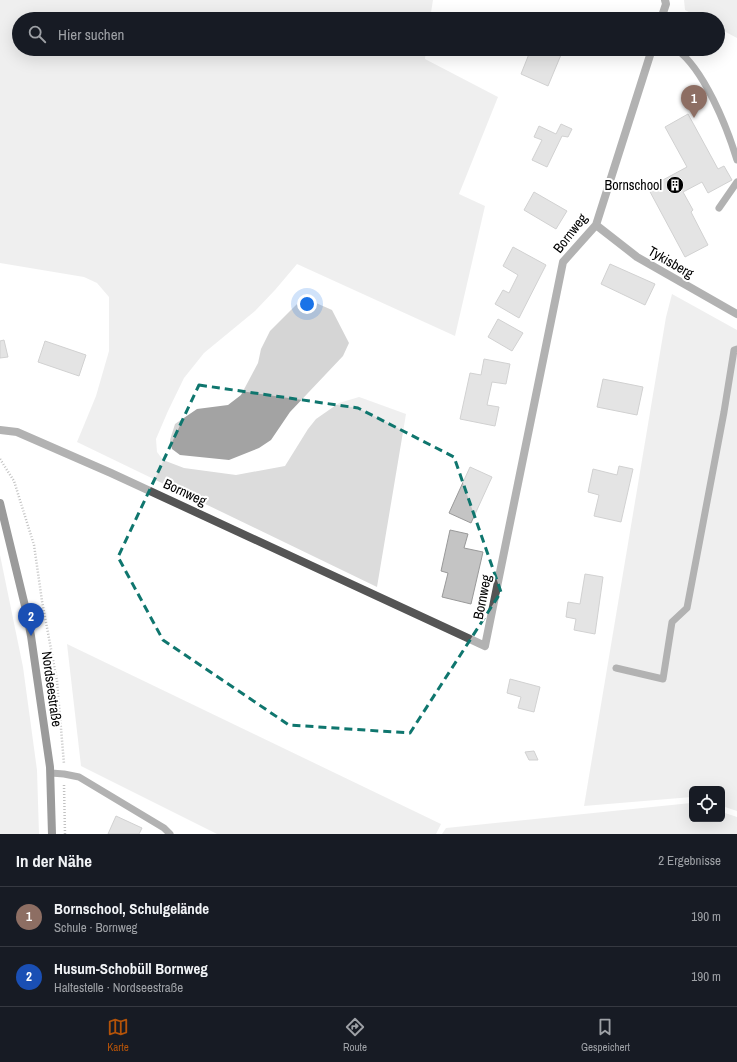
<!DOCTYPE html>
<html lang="de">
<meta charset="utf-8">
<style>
:root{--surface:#171b24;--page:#242831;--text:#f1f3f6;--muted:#9ea1a6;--line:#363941;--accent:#b45309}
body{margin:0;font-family:"Archivo Narrow",sans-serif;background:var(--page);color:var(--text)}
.controls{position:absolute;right:12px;bottom:12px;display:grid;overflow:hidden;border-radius:6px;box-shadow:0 4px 16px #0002}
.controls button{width:36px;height:36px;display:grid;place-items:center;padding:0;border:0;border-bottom:1px solid var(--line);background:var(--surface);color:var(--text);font:20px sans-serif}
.you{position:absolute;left:307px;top:304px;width:14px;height:14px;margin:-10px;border:3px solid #fff;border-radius:50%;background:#1a73e8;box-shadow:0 0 0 6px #1a73e833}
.badge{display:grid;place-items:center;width:26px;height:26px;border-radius:50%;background:var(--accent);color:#fff;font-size:13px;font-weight:700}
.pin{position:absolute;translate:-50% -33px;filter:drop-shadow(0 1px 2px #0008)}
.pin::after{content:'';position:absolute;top:21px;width:14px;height:12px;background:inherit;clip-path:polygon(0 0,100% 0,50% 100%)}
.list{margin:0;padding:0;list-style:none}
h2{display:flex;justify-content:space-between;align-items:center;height:52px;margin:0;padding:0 16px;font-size:17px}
h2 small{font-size:13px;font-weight:400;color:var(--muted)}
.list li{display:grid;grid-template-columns:26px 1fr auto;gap:12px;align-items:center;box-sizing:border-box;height:60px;padding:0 16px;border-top:1px solid var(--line)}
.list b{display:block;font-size:15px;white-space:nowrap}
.list p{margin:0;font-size:13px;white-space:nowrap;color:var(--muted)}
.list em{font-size:13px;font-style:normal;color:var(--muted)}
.icon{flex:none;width:22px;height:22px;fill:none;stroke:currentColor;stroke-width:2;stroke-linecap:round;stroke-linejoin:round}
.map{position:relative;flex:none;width:737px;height:834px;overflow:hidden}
.search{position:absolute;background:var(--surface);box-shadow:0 4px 16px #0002;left:12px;right:12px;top:12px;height:44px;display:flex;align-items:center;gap:10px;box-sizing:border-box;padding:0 14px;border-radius:22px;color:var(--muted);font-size:15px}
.sheet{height:172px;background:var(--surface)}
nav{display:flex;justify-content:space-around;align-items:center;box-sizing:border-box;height:56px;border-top:1px solid var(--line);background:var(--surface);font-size:11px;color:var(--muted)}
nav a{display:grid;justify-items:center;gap:2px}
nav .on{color:var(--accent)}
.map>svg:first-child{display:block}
.green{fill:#dcdcdc}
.water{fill:#a3a3a3}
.building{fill:#c4c4c4;stroke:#999}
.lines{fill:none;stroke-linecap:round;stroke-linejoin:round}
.path{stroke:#777;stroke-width:2.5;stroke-dasharray:1 2;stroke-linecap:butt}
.service{stroke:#555;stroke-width:7}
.minor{stroke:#555;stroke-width:8}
.secondary{stroke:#222;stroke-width:8}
.marked{fill:none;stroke:#0f766e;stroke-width:3;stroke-dasharray:8 5;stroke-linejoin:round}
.labels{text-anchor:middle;stroke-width:4;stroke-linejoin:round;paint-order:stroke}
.poi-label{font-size:14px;fill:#000;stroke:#fff;text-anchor:end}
.street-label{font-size:14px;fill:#000;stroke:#fff}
</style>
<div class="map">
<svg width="737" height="834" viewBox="0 0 737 834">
<rect width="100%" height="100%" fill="#fff"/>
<path class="green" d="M0,0H433L430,19H19V49H426L425,59L498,97L459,194L485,206L455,336L297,264L275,290L255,311L204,353L184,378L168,411L156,439L157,452L163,460L184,468L236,475L285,466L308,429L316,419L339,403L359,397L362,398L406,414L377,587L77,442L96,396L109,351V297L97,283L84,277L0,263Z
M684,0H737V38L718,28V19H702L685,10Z
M672,294L737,330V811L722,806V789H692V797L584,806L666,317Z
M0,555L23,667L37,770L39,834H0Z
M67,644L441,824L436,834H217L81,766Z
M691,803H692V819H722V812L737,817V834H442L446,828Z"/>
<path class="water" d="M307,299L332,310L349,343L343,356L290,412L271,440L259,448L229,460L180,455L172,449L170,440L175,424L197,409L228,405L241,395L258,363L261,349L270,331L300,301Z"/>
<path class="building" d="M531,49H560L563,50L548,86L521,74Z
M688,114L718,169L724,166L732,180L708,193L702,182L683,192L693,210L691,212L708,245L685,257L648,188L687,167L665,127Z
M561,124L572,129L568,137L562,136L547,167L532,160L542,140L534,137L539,126L556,134Z
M534,192L567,211L556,229L524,210Z
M513,247L546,265L519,318L495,304L503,290L509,293L518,275L503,266Z
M610,264L655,284L645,305L601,284Z
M498,319L523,333L512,351L488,337Z
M4,340L8,357L0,358V341Z
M45,341L86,355L79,376L38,362Z
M484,359L510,364L506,384L492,382L487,405L499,407L495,426L460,419L470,373L481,375Z
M603,379L643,387L637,415L597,407Z
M619,466L633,469L621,522L594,516L599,495L588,492L593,469L617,475Z
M470,467L492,477L471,523L449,513Z
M450,530L468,534L464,548L483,552L471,604L442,597L448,573L441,571Z
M585,574L603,577L595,634L574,630L576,619L566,617L568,602L580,604Z
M510,679L540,687L534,712L518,708L521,697L507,693Z
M534,751L538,760H529L525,752Z
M116,816L142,828L139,834H108Z"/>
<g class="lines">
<path class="path" d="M0,459L14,481L34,545L42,601L57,681L64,764
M64,785L65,834"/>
<path class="service" d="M676,49C704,69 727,127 737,160
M719,208L737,182
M616,668L663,679L672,622L687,608L724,412L734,350L737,349
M51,773L64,774L79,777L164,828L170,834"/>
<path class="minor" d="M661,19L666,4L665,0
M596,225L637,257L737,314
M0,430L17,432L111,473L485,646L563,262L596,225L652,49"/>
<path class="secondary" d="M0,503L26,610L31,636L50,767L52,834"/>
</g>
<path d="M0 0H737V834H0ZM199,385L358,408L454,457L501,592L410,733L289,725L163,640L118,557Z" fill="#fff" fill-opacity=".55" fill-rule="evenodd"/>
<path class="marked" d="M199,385L358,408L454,457L501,592L410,733L289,725L163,640L118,557Z"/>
<defs>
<symbol id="building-disc" viewBox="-11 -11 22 22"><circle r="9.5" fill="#000" stroke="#fff"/><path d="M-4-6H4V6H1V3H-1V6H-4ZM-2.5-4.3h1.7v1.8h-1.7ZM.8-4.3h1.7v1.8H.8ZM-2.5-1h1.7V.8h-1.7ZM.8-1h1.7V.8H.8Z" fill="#fff"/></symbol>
</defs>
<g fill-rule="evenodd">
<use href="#building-disc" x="665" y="175" width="20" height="20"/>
</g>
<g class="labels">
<g class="poi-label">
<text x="662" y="190">Bornschool</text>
</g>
<g class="street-label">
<text transform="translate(570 233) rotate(-52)" y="5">Bornweg</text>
<text transform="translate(671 262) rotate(30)" y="5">Tykisberg</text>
<text transform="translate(185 492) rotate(25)" y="5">Bornweg</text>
<text transform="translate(482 597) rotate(-79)" y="5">Bornweg</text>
<text transform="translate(52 689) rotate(82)" y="5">Nordseestraße</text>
</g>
</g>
</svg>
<div class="controls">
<button><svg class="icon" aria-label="locate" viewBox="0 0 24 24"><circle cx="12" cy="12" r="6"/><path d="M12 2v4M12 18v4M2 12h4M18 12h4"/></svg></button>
</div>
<div class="you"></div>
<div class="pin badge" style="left:694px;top:118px;background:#8d6e63">1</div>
<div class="pin badge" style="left:31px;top:636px;background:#1a4fb4">2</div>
<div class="search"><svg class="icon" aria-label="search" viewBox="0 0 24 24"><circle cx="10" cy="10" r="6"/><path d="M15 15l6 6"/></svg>Hier suchen</div>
</div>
<section class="sheet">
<h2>In der Nähe<small>2 Ergebnisse</small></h2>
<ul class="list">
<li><span class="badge" style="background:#8d6e63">1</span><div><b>Bornschool, Schulgelände</b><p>Schule · Bornweg</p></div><em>190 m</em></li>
<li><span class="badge" style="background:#1a4fb4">2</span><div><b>Husum-Schobüll Bornweg</b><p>Haltestelle · Nordseestraße</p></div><em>190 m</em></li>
</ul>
</section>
<nav>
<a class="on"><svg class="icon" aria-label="map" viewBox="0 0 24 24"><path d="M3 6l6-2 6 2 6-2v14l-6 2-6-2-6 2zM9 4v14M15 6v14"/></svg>Karte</a>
<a><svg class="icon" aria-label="directions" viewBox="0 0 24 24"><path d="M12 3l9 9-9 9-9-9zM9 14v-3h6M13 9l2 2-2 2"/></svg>Route</a>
<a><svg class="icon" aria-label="saved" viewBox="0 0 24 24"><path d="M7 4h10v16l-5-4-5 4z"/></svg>Gespeichert</a>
</nav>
